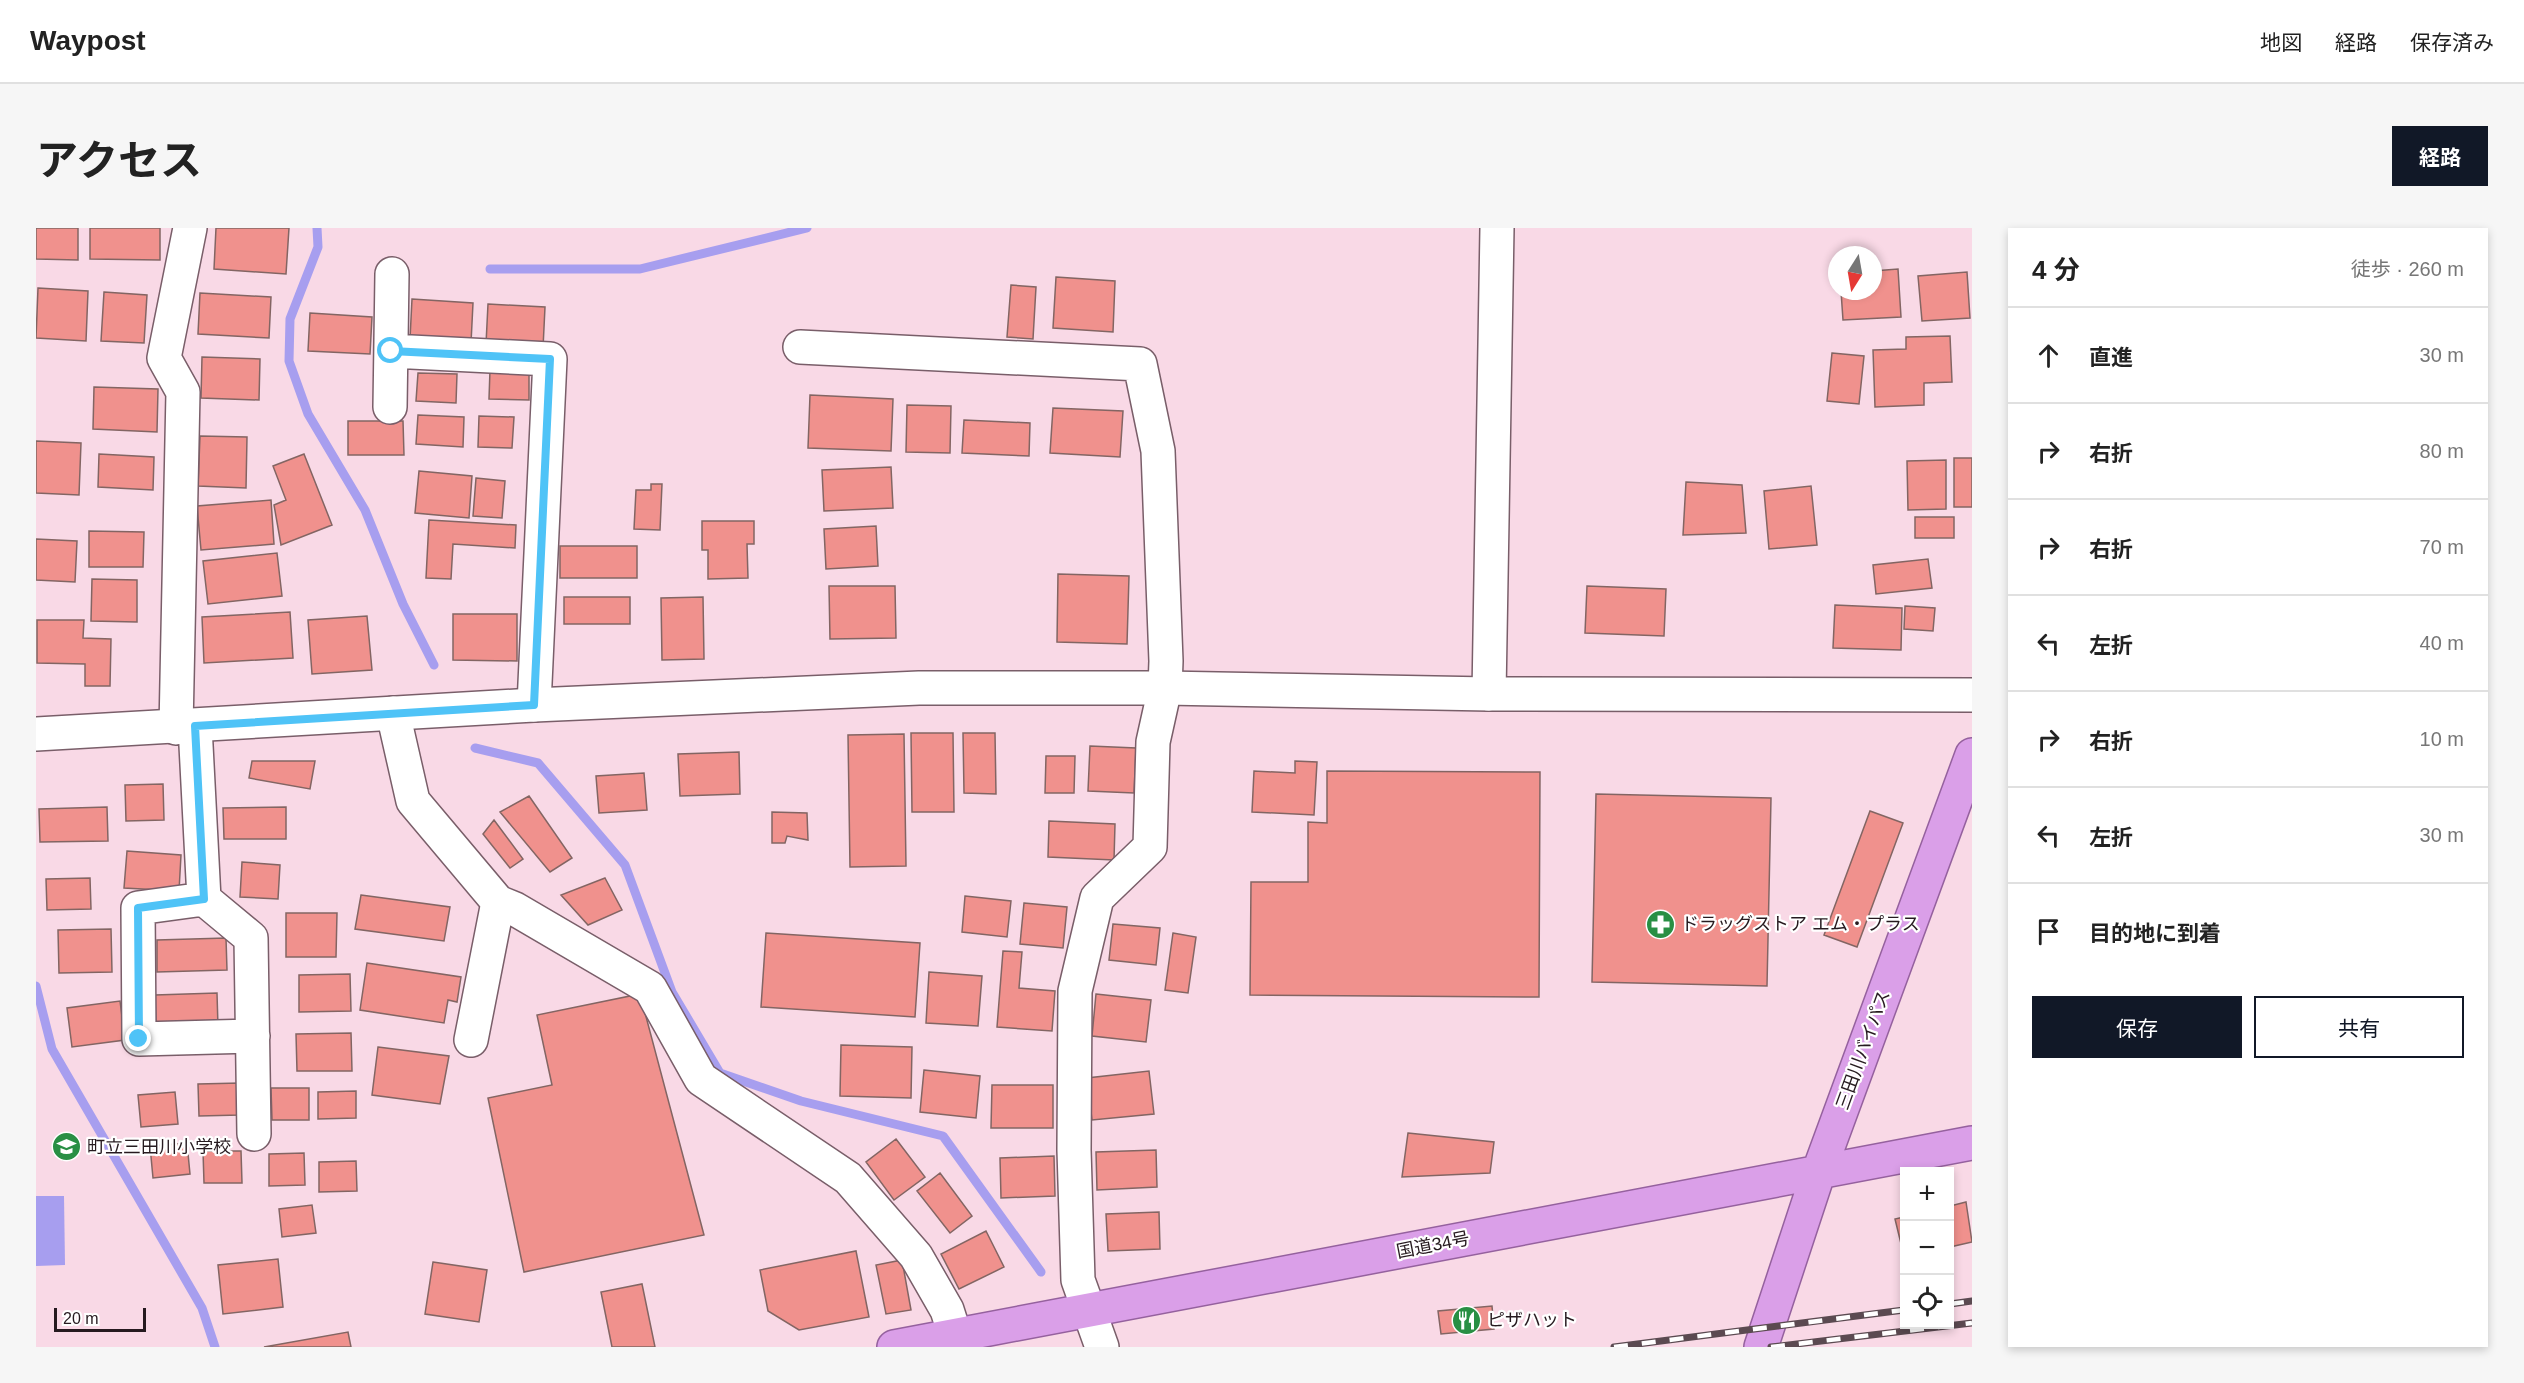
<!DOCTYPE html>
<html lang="ja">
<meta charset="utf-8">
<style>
:root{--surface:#fff;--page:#f6f6f6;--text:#222;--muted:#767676;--line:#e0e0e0;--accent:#111827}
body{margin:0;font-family:Helvetica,"Noto Sans JP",sans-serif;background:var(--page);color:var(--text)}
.controls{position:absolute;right:18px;bottom:18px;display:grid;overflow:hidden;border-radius:0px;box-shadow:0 3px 9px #0003}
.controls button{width:54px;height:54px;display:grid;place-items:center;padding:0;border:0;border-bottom:2px solid var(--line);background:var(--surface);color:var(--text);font:30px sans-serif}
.compass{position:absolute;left:1792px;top:18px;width:54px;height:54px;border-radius:50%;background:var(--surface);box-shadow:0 3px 9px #0003;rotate:191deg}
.scale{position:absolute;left:18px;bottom:15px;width:92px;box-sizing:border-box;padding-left:6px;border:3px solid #261a1f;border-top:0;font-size:16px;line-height:21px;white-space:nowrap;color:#261a1f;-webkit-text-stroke:4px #fff;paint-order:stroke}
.stop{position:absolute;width:18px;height:18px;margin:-14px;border:4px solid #4fc3f7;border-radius:50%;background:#fff}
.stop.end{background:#4fc3f7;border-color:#fff;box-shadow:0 2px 6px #0008}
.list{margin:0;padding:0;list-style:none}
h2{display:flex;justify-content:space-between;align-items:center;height:78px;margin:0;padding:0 24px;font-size:26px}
h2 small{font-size:20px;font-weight:400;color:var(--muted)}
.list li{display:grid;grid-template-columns:39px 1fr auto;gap:18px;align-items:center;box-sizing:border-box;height:96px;padding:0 24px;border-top:2px solid var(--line)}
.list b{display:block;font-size:22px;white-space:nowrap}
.list em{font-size:20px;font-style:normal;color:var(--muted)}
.actions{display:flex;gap:12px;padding:18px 24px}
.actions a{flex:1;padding:14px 0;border:2px solid var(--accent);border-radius:0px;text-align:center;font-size:21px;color:var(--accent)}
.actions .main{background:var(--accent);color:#fff}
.icon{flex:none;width:33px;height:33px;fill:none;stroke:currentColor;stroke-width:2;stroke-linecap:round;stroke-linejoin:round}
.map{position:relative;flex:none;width:1936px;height:1119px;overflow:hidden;border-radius:0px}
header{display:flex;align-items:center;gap:36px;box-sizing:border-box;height:84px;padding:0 30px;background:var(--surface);border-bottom:2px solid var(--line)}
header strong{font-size:28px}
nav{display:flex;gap:33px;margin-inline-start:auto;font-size:21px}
.intro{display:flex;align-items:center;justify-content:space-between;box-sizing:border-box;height:144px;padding:0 36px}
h1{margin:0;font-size:42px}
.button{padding:15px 27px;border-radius:0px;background:var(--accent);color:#fff;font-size:21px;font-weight:700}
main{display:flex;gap:36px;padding:0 36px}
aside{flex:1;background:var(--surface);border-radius:0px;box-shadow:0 3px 9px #0003}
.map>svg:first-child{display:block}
.water{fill:#a79eef}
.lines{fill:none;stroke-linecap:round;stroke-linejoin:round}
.stream{stroke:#a79eef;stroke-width:9}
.building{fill:#f0918d;stroke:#836563;stroke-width:1.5}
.minor-casing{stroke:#795e69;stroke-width:36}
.tertiary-casing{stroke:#795e69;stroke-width:36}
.trunk-casing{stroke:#95619e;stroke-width:36}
.minor{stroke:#fff;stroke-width:33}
.tertiary{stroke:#fff;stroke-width:33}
.trunk{stroke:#da9fe8;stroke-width:33}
.rail-casing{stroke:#5b4a51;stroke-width:7}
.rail{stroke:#fff;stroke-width:4.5;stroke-dasharray:14;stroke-linecap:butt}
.route{stroke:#4fc3f7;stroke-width:8}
.labels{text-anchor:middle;stroke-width:4.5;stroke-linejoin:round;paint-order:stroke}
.poi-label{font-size:18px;fill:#261a1f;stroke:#fff;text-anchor:start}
.street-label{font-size:18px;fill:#261a1f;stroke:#fff}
</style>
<header>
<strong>Waypost</strong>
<nav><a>地図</a><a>経路</a><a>保存済み</a></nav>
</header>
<div class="intro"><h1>アクセス</h1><a class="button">経路</a></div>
<main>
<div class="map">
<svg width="1936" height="1119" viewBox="0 0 1936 1119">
<rect width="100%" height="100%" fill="#f9d9e6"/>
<path class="water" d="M0,968H28L29,1037L0,1038Z"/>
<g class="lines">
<path class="stream" d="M281,0L282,19L254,91L253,133L272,186L329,282L367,376L398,437
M454,41H604L771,0
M439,520L502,535L589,637L636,764L684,845L765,873L907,908L1005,1044
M0,758L16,821L166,1080L179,1119"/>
</g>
<path class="building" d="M0,0H42V32L0,31Z
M54,0H124V32L54,31Z
M180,0H253L250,46L178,41Z
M1862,41L1865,89L1807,92L1805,63H1837V43Z
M1931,44L1934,90L1886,93L1882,48Z
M1020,49L1079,53L1077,104L1017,100Z
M975,57L1000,59L997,111L971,109Z
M2,60L52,63L50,113L0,110Z
M68,64L111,67L108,115L65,113Z
M164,65L235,69L233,110L162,106Z
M376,71L437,75L435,115L374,111Z
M452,76L509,79L507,120L450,116Z
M274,85L336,89L334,126L272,123Z
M1914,108L1916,154L1888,155V177L1839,179L1837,122L1870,121V109Z
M1796,125L1828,128L1823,176L1791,173Z
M166,129L224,131L223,172L165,170Z
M454,142L493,143V172L453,171Z
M382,145L421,146L420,175L380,173Z
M58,159L122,161L121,204L57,201Z
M774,167L857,171L855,223L772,220Z
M871,177L915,178L914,225L870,224Z
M1017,180L1087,183L1084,229L1014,225Z
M382,187L428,189L427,219L380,216Z
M443,188L478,189L476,220L442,219Z
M928,192L994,195L993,228L926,225Z
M312,193H367L368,227H312Z
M164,208L211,209L210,260L162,258Z
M0,213L45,215L43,267L0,265Z
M63,226L118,229L117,262L62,259Z
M268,226L296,297L245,317L238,277L250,272L237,238Z
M1918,230H1936V279H1918Z
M1910,232V281L1872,282L1871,233Z
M855,239L857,280L788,283L786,242Z
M383,243L436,248L433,290L379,285Z
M440,250L469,253L466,290L437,288Z
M1650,254L1706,257L1710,305L1647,307Z
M615,256H626L624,302L598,301L600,262H615Z
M1775,258L1781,317L1733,321L1728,263Z
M235,272L238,316L165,322L161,278Z
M1879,289H1918V310H1879Z
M393,292L480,297L479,320L417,316L415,351L390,350Z
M666,293H718V316H711L712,350L672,351V322H666Z
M840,298L842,338L790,341L788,301Z
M53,303L108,304L107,339H53Z
M0,311L41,313L39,354L0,352Z
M524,318H601V350H524Z
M241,325L246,368L172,376L167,333Z
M1892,331L1896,360L1840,366L1837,337Z
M1022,346L1093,348L1091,416L1021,414Z
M56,351L101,352V394L55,393Z
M793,358H859L860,410L794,411Z
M1551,358L1630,361L1628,408L1549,405Z
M528,369H594V396H528Z
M667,369L668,431L626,432L625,370Z
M1799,377L1866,380L1865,422L1797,420Z
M1869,378L1899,380L1897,403L1868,401Z
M254,384L257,430L168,435L166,389Z
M417,386H481V433L417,432Z
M331,388L336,442L276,446L272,392Z
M1,392H48L47,410L75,411L74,458H49V436L1,435Z
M875,505H917L918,584H876Z
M927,505H959L960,566L928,565Z
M868,506L870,638L814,639L812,507Z
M1054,518L1100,520L1098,565L1052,563Z
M703,524L704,566L644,568L642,526Z
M1010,528H1039L1038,565H1009Z
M216,533H279L274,561L213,550Z
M1259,533L1281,534L1278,587L1216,584L1218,543L1259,545Z
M1291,543L1504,544L1503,769L1214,767L1215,654H1272V594L1291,595Z
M608,545L611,582L563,585L560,548Z
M127,556L128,592L90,593L89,557Z
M1560,566L1735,570L1731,758L1556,754Z
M493,568L536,630L514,644L464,584Z
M71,579L72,613L4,614L3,581Z
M250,579V611H188L187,580Z
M1834,583L1867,595L1821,719L1788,707Z
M736,584L771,585L772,612L751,608L749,615H736Z
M458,592L487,631L474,640L447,606Z
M1013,593L1079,596L1078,632L1012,629Z
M91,623L145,627L143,663L88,660Z
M206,634L244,637L242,671L204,669Z
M54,650L55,681L11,682L10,651Z
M569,650L586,682L552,697L525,667Z
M325,667L414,679L408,713L319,701Z
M929,668L975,673L971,709L926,704Z
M988,675L1031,679L1027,720L984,716Z
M250,685H301L300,729H250Z
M1077,696L1124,700L1120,737L1073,732Z
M75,701L76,744L23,745L22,702Z
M730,705L884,715L879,789L725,779Z
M1137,705L1160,709L1152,765L1129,762Z
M190,710L191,742L121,744V712Z
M967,723L986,724L983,760L1019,763L1016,803L961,799Z
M331,735L425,749L421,774L412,772L408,795L324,782Z
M893,744L946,748L942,798L890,795Z
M314,746L315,783L263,784V747Z
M181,765L182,799L120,801L119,767Z
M604,766L668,1007L488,1044L452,870L516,857L501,787Z
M1060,766L1115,772L1110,814L1056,808Z
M84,773L89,812L36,819L31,780Z
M315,805L316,843H261L260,806Z
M805,817L876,819L875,870L804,868Z
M342,819L413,828L404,876L336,867Z
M888,842L944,848L940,890L884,884Z
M1113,843L1118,886L1056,892L1051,850Z
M204,855V887L163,888L162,856Z
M956,857H1017V900H955Z
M235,860H273V892H236Z
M320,863V890L282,891V864Z
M139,864L142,896L105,899L102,867Z
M1372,905L1458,914L1454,945L1366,949Z
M860,911L889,949L858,972L830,934Z
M151,915L154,946L117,950L114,918Z
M1120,922L1121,959L1061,962L1060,924Z
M167,923H205L206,955H168Z
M268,925L269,957L233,958V926Z
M1018,928L1019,968L965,970L964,930Z
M320,933L321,963L283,964V934Z
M904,945L936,988L914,1005L881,963Z
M1930,974L1936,1014L1914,1019V978Z
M276,977L280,1005L246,1009L243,981Z
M1123,984L1124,1021L1072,1023L1070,986Z
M1868,989V1028L1859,991Z
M950,1003L968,1039L923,1061L905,1026Z
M820,1023L833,1089L763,1102L732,1083L724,1042Z
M242,1031L247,1079L187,1086L182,1037Z
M866,1032L875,1082L850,1086L840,1037Z
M397,1034L451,1042L443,1094L389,1086Z
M606,1056L619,1119H576L565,1064Z
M1456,1078L1458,1101L1405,1106L1402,1083Z
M312,1104L315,1119H228Z"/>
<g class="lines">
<defs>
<path id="minor" d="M764,119L1104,136L1122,223L1130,433L1129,460L1117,514L1114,619L1061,670L1039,763L1038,922L1042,1052L1066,1119
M355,123L514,131L498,477
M354,179L356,46
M1453,466L1461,0
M357,485L377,573L462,674L435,812
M159,498L168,671L215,710L218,906
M140,500L147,164L128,130L154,0
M168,671L102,680L103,811L217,808
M462,674L479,681L614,760L665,851L812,950L880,1028L911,1082L919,1107"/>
<path id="tertiary" d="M0,506L498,477L883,460H1129L1453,466L1936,467"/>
<path id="trunk" d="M858,1119L1936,915
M1725,1119L1783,943L1936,527"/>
</defs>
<use href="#minor" class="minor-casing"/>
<use href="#tertiary" class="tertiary-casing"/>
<use href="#trunk" class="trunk-casing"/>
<use href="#minor" class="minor"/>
<use href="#tertiary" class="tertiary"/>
<use href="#trunk" class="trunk"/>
<defs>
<path id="rail" d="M1914,1076L1936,1073
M1578,1119L1868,1082
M1735,1119L1936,1095"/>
</defs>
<use href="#rail" class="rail-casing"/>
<use href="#rail" class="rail"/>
</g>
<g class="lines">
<path class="route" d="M103,811L102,680L168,671L159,498L498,477L514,131L355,123"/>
</g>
<defs>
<symbol id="pharmacy-disc" viewBox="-11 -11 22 22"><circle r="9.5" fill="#298f44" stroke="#fff"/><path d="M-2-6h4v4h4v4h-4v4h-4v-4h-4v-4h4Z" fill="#fff"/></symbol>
<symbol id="school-disc" viewBox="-11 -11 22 22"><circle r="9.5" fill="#298f44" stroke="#fff"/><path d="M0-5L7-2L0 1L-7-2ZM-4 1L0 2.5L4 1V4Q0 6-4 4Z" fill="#fff"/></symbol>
<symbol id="restaurant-disc" viewBox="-11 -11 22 22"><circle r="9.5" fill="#298f44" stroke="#fff"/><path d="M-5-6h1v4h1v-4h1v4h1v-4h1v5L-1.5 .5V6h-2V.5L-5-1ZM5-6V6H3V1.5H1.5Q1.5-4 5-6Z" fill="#fff"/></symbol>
</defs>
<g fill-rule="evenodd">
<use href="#pharmacy-disc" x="1608" y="680" width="33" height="33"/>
<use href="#school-disc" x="14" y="902" width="33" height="33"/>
<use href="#restaurant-disc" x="1414" y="1076" width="33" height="33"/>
</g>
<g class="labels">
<g class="poi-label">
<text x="1645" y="702">ドラッグストア エム・プラス</text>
<text x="51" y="925">町立三田川小学校</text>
<text x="1451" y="1098">ピザハット</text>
</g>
<g class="street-label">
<text transform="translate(1827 822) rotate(-70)" y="6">三田川バイパス</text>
<text transform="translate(1397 1017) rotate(-11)" y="6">国道34号</text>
</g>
</g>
</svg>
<div class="controls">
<button>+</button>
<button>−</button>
<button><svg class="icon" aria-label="locate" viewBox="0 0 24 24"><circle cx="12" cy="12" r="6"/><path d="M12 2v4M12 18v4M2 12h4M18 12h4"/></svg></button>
</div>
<svg class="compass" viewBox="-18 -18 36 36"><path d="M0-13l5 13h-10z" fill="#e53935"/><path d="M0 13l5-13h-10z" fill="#767676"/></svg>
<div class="scale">20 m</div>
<div class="stop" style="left:355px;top:123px"></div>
<div class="stop end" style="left:103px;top:811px"></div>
</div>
<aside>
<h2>4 分<small>徒歩 · 260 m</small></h2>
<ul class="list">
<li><svg class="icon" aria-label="ahead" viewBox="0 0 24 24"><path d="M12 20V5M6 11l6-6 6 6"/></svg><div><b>直進</b></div><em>30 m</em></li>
<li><svg class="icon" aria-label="right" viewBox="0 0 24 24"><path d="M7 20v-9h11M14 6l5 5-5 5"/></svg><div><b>右折</b></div><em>80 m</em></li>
<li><svg class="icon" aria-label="right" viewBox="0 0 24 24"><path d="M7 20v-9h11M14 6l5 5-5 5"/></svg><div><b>右折</b></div><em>70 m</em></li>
<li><svg class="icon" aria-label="left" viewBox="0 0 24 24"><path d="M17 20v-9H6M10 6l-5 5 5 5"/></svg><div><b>左折</b></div><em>40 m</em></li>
<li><svg class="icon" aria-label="right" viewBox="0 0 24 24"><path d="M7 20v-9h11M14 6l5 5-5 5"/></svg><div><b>右折</b></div><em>10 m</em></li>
<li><svg class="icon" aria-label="left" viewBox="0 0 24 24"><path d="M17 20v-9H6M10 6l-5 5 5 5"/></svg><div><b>左折</b></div><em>30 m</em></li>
<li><svg class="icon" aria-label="arrive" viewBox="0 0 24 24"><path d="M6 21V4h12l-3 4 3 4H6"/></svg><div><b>目的地に到着</b></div></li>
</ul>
<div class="actions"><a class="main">保存</a><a>共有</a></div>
</aside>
</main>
